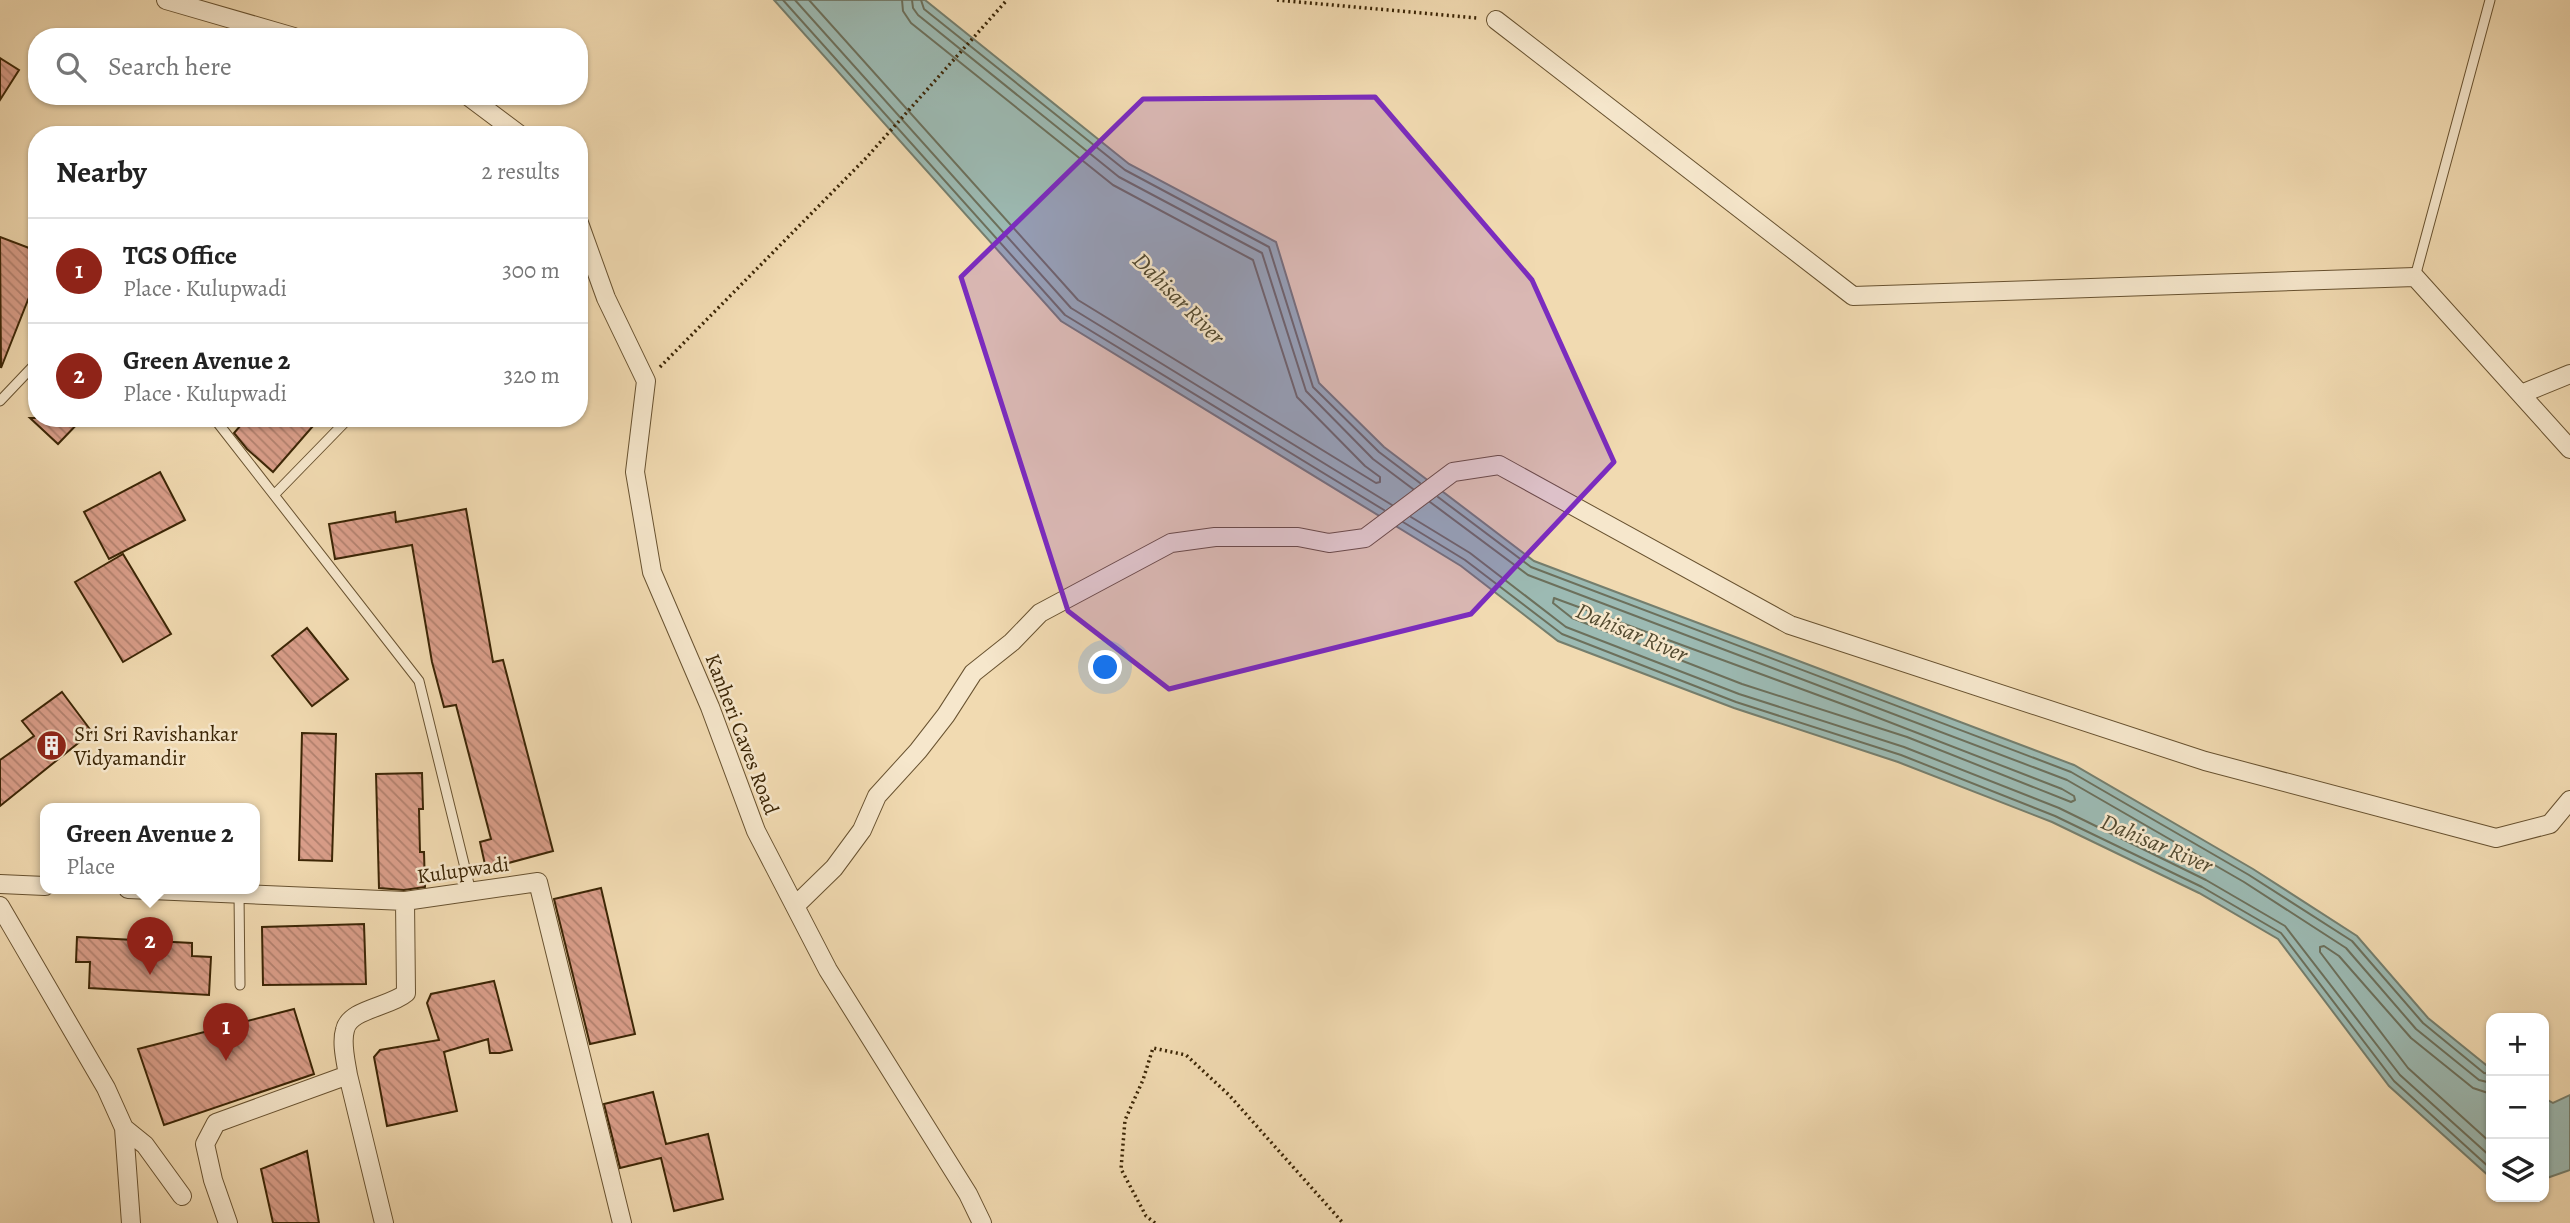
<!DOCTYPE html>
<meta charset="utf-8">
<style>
:root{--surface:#fff;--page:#f6f6f6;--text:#222;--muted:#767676;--line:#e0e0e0;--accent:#8f2418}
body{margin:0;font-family:Alegreya,serif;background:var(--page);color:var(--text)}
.controls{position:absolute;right:21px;bottom:21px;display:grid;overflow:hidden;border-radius:14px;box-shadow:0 2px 5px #0004}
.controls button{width:63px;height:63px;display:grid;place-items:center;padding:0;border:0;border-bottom:2px solid var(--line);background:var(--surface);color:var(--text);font:35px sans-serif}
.you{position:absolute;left:1106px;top:668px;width:24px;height:24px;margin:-18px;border:5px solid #fff;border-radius:50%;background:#1a73e8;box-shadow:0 0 0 10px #1a73e833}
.badge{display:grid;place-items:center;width:46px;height:46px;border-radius:50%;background:var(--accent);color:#fff;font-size:23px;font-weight:700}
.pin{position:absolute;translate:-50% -58px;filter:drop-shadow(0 2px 4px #0008)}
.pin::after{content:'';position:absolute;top:37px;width:24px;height:21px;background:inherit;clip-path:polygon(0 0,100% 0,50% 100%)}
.popup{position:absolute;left:40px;top:803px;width:220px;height:91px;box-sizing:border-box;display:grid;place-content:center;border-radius:14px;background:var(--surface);filter:drop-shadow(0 2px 5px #0005);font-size:23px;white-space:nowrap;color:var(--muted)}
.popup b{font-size:26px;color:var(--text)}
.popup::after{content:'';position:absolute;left:50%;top:100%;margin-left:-14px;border:14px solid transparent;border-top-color:var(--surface)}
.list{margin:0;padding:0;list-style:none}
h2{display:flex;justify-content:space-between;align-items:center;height:91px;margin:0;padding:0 28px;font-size:30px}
h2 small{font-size:23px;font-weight:400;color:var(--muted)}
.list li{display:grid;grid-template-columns:46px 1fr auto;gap:21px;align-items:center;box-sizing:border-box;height:105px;padding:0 28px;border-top:2px solid var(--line)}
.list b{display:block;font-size:26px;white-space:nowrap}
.list p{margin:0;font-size:23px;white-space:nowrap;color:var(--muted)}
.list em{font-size:23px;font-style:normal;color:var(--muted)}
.icon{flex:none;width:38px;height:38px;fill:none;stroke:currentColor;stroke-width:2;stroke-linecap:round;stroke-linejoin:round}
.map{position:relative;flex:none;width:2570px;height:1223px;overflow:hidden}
.search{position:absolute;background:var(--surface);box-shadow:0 2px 5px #0004;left:28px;top:28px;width:560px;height:77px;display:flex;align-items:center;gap:18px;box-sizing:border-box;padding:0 24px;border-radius:28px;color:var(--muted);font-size:26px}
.panel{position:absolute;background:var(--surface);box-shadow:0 2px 5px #0004;left:28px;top:126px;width:560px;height:301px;border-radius:28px}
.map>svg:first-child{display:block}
.water{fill:#9cbab3;stroke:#757e6d;stroke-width:2}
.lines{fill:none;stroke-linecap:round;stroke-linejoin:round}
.shore{stroke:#6c705c;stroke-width:2}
.building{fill:url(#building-back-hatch);stroke:#3b2505;stroke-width:2}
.service-casing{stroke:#685230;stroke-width:11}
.minor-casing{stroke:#685230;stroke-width:20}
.path{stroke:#3b2505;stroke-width:3.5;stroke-dasharray:2 3.5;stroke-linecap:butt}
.service{stroke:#f6e7cc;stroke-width:9}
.minor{stroke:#f6e7cc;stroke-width:18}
.marked{fill:#7b2cbf;fill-opacity:0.2;stroke:#7b2cbf;stroke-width:5;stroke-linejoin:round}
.labels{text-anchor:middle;stroke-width:5;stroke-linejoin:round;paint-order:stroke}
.poi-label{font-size:21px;fill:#3b2505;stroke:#f6e7cc;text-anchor:start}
.street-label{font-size:21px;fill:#3b2505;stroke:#f6e7cc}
.water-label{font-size:23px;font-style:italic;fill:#534a30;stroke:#f6e7cc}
</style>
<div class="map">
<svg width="2570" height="1223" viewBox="0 0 2570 1223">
<defs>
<pattern id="building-back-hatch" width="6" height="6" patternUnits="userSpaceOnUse" patternTransform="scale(1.75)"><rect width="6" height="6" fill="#da9e8a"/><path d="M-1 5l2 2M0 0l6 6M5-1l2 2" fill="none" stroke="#b2816f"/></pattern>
</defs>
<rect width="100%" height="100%" fill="#f1dab1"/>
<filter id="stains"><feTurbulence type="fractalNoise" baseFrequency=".00286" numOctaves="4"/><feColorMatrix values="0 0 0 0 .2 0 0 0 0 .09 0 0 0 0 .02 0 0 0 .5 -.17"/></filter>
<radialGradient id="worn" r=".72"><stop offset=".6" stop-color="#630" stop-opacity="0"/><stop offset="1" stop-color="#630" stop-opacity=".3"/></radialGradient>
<path class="water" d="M774,0H925L1129,164L1276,242L1319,383L1384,447L1534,561L2074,765L2253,869L2357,936L2428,1018L2491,1069V1178L2389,1086L2278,939L2199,893L2052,822L1898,762L1734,708L1558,641L1461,566L1061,321Z
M2570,1095V1170L2544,1179V1098L2553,1103Z"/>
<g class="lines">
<path class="shore" d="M783,0L1065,315L1384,510
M795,0L1071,308L1392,505
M809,0L1078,300L1376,483L1380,482V477L1365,466L1297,397L1253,260L1113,185L911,23L903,11L902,0
M912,0L913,8L918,15L1119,177L1262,253L1306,391L1373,459L1413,489
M921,0L924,9L1125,170L1269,247L1313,387L1379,452L1420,483
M1438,497L1531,567L2071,772L2249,875L2352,941L2423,1023L2484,1073L2491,1074
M1430,502L1528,575L2067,780L2244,882L2346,948L2416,1029L2479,1080L2491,1083
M1411,517L1470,553L1566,627L1739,694L1904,747L2059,808L2206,880L2285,926L2400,1075L2491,1157
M1403,522L1465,560L1562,634L1736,702L1901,755L2055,816L2202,887L2281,933L2394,1081L2491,1169
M1554,598L1853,708L2062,789L2074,796L2075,800L2071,802L1907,737L1742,684L1572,618L1553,603Z
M2491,1094L2473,1088L2411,1038L2339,956L2324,946L2320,947V952L2408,1068L2491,1143"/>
</g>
<path class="building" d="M0,58L19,70L0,100Z
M0,237L37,251V277L1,368Z
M30,418H83L58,444Z
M247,418H320L273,472L247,449L234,433Z
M160,472L185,520L109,559L84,512Z
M466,509L493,662L503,660L553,851L486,869L480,842L491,839L456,705L444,707L432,662L412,545L335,559L329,524L395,512L396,522Z
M123,554L171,634L123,662L75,582Z
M307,628L348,679L312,706L272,656Z
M62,692L92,732L0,806V760L34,736L22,721Z
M302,733L336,734L332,861L299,860Z
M422,773L423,809H419L420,852H424L425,887L404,890L379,888L376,774Z
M601,888L635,1034L590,1044L554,899Z
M364,924L366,984L263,985L262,927Z
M77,937L192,943V956L211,957L209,995L89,988L90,962H76Z
M494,981L512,1050L500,1053H490L488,1039L444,1052L457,1111L387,1126L374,1057L380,1050L439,1040L427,1003L431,994Z
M294,1009L314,1074L164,1125L138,1049Z
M653,1092L666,1144L708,1134L723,1199L674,1211L661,1158L620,1168L604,1104Z
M307,1151L319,1223H273L261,1169Z"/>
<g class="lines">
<defs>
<path id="service" d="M2415,277L2490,0
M0,401L37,362
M214,418L419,681L471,892
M274,495L349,418
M239,894L240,985"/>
<path id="minor" d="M166,0L294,37
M1496,20L1853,296L2415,277L2570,449
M468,96L520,135
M579,223L606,298L646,381L635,472L652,572L710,707L756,831L828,970L968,1194L982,1223
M2521,394L2570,374
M0,884L45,886
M128,889L405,901L538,882L622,1223
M0,906L106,1088L124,1128L145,1145L182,1196
M795,906L834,868L862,830L877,796L918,751L946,715L973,673L1012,642L1040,613L1171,543L1215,537H1298L1329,543L1365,538L1453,472L1499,465L1790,625L2205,761L2496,838L2550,824L2570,800
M348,1075L384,1223
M124,1128L131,1223
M228,1223L213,1180L205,1144L216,1123L348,1075C346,1062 341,1043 345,1030C349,1009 390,1007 406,993L405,901"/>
</defs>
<use href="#service" class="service-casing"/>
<use href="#minor" class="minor-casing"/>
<path class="path" d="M1277,0L1477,18
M660,367L867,157L1007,0
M1155,1223L1146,1216L1121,1169L1125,1120L1143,1080L1153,1048L1186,1055L1229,1095L1343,1223"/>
<use href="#service" class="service"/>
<use href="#minor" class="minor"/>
</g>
<path class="marked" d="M1375,97L1532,280L1614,462L1471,614L1169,689L1068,611L961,277L1143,99Z"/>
<defs>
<symbol id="building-disc" viewBox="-11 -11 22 22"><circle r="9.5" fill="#8f2418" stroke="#f6e7cc"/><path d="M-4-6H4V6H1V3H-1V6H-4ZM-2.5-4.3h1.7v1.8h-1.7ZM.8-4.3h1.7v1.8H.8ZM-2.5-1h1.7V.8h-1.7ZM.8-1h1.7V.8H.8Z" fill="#fff"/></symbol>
</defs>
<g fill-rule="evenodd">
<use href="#building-disc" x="34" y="728" width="35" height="35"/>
</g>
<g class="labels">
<g class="poi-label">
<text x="74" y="741">Sri Sri Ravishankar<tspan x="74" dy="24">Vidyamandir</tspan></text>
</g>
<g class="street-label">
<text transform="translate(742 734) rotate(69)" y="7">Kanheri Caves Road</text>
<text transform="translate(463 870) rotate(-8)" y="7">Kulupwadi</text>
</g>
<g class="water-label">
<text transform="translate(1179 298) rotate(45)" y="8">Dahisar River</text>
<text transform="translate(1632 632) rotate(23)" y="8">Dahisar River</text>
<text transform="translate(2157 843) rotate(23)" y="8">Dahisar River</text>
</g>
</g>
<rect width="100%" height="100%" filter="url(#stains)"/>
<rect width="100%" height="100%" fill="url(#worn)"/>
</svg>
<div class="controls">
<button>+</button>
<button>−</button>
<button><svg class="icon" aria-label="layers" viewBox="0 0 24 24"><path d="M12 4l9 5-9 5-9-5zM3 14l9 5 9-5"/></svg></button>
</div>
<div class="you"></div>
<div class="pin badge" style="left:226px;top:1061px">1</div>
<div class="pin badge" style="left:150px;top:975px">2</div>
<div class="popup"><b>Green Avenue 2</b>Place</div>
<div class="search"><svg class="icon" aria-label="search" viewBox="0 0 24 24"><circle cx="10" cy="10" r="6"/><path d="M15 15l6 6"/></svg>Search here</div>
<section class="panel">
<h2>Nearby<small>2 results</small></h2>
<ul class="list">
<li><span class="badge">1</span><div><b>TCS Office</b><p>Place · Kulupwadi</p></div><em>300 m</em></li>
<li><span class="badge">2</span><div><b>Green Avenue 2</b><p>Place · Kulupwadi</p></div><em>320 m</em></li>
</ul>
</section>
</div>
